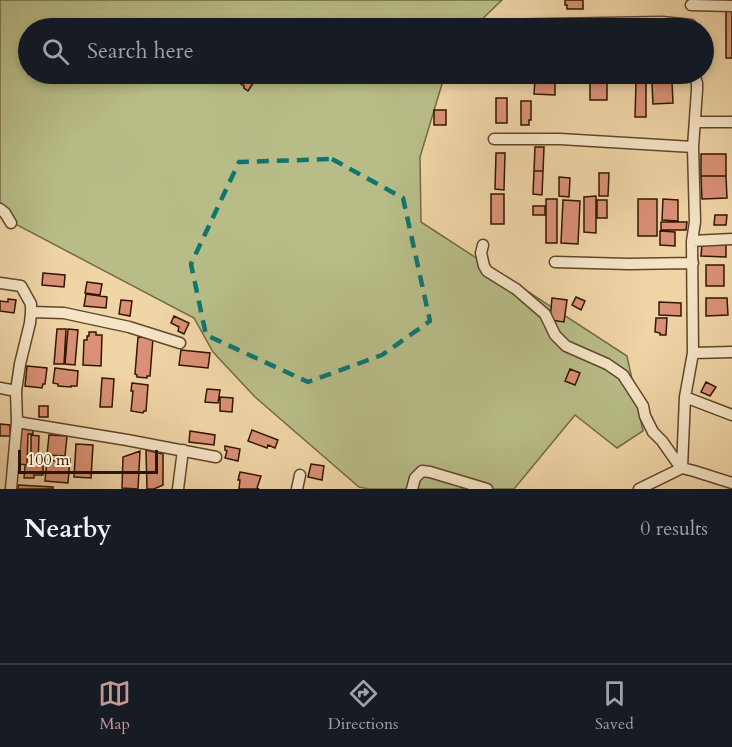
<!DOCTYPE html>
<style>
:root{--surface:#171b24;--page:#20242c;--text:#f1f3f6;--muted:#9ea1a6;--line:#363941;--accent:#c59692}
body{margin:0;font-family:Cardo,serif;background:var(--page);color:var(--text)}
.scale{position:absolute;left:18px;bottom:15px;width:140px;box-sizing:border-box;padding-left:6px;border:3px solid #301601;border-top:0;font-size:16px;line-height:21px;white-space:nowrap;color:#301601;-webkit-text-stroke:4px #f5e4c6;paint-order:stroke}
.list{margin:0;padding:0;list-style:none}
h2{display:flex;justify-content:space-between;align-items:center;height:78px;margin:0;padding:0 24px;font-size:26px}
h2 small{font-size:20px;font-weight:400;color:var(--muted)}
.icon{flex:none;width:33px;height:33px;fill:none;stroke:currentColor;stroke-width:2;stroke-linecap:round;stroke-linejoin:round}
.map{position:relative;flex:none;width:732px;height:489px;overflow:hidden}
.search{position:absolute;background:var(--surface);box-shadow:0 3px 9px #0003;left:18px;right:18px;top:18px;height:66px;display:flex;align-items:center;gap:15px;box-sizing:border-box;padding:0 21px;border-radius:33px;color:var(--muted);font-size:22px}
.sheet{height:174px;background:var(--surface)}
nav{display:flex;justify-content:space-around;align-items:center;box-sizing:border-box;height:84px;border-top:2px solid var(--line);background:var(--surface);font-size:16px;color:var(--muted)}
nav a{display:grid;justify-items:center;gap:3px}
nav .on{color:var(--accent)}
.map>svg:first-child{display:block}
.green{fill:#b8bd88;stroke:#746a44;stroke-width:1.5}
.building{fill:#db9177;stroke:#301601;stroke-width:1.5}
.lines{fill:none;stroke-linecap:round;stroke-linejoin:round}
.minor-casing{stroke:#60462a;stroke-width:13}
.minor{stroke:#f5e4c6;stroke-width:10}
.marked{fill:none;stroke:#0f766e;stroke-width:4.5;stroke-dasharray:12 8;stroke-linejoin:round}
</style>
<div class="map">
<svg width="732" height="489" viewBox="0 0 732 489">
<rect width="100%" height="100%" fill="#f0d5a7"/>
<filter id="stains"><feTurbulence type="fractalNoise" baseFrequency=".00333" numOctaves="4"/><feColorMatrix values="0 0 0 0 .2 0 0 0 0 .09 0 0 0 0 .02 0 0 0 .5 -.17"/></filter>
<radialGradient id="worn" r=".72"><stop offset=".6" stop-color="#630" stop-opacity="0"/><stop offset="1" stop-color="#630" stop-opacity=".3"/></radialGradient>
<path class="green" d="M0,0H502L473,28H28V74H445L420,157L421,222L627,356L643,431L617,448L575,415L514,489H369L359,487L255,397L213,352L194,318L0,216Z"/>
<path class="building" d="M565,0H583V9H567V5H565Z
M726,11H732V58H726Z
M240,74H259L248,91L244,88V86L235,80Z
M535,80H555V95L534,94Z
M607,80V100H590V81Z
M636,81L646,82V117H635Z
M672,82L673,103L653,104L652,83Z
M496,98H507V123H496Z
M521,101H531V120H529V125H521Z
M434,110H446V125H434Z
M535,147H544L543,171H534Z
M496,153H505L504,190L495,189Z
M701,154H726V176H701Z
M534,171H543L542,195L533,194Z
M599,173H609L608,196H599Z
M701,176H726L727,198L702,199Z
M559,177L570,178L569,197L559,196Z
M491,194H504V224H491Z
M596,196V233L584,232V197Z
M546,199H557V243H546Z
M638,199H657V236H638Z
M663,199L678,200V221L662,220Z
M563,200L580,201L578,244L561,243Z
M597,200H607V218H597Z
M533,206H545V215H533Z
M715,215H727L726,225H714Z
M661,222H687L686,230H661Z
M660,231L675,232V246L660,245Z
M702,244L726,245V257L701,256Z
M706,265H724V286H706Z
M43,273L65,275L64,287L42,285Z
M87,282L102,284L100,295L85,293Z
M86,294L107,297L106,308L84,306Z
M576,297L585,301L581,310L572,305Z
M552,298L567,300L564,322L550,320Z
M706,298H727L728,315L706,316Z
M8,299L16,300L14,313L0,311V301L8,302Z
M121,300L132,301L130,316L119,314Z
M659,302L681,303V316L659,315Z
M174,316L189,323L184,334L178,331L179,327L171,323Z
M656,318H667L666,335H660V333L655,332Z
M57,329H66L64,364H54Z
M68,329L78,330L75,365L65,364Z
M89,332H96V335H102L101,366L83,365L84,340H87V336H89Z
M138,337L153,338L150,376H147V378L137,377V375L135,374Z
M181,350L210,353L208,368L179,365Z
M27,366L47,368L45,384H43L42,388L25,386Z
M55,368L78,371L77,386H71V387L58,386V384L53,383Z
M570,369L580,373L575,385L565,381Z
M102,378L114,379L112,407H100Z
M706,382L716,387L710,396L701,392Z
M132,383L148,385L146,411H144L143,413L131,411L133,391H131Z
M207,389L220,390L218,403L205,402Z
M220,397L233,398L232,412L220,411Z
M39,406H48V417H39Z
M0,424L10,425V436H0Z
M21,429L33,430V434H28L27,465L19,464Z
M252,430L278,440L275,448L268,445L267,448L248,441Z
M190,431L215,435L214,445L189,442Z
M31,435L39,436L38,463H31Z
M49,435L67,436L65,456L47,455Z
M76,444L93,445L91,478L74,477Z
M225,446L240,449L238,461L225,458L227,451L225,450Z
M146,450L163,454V485L154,489H147Z
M140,451L138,489L122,488L123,457Z
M59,458L70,459L68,483L45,481L47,460L59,461Z
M311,464L324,466L322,480L308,477Z
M25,465L43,466V475H34V478H24Z
M240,472L261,476L257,488L259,489H239L240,480H238Z
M18,485L53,487V489H18Z"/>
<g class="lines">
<defs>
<path id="minor" d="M691,5L732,6
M497,25L662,22L691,25V28
M696,122H732
M494,139H560L693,147
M0,209L5,213L11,223
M692,241L732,239
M483,245L481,253L484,266L487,271L516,289L545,314L555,335L566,346L607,364L623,375L643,406L645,416L653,432L662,441L681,468
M555,262L629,264L693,263
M0,283L21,286L31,304V312L30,323L20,364L16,391L17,422L11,489
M31,312L64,313L129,327L180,343
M693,353L732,352
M0,388L16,391
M685,397L732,415
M17,422L127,440L216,457
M682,468L685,397L693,353L692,241L695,222L693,147L697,90V83L694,74
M178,489L183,450
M297,489L300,475
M412,489L415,478L422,471L430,472L487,489
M639,489L682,468L694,471L732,483"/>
</defs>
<use href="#minor" class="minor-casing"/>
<use href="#minor" class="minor"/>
</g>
<path class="marked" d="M332,159L403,198L430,321L382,355L308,382L206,335L191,264L239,162Z"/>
<rect width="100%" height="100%" filter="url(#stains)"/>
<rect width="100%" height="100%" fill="url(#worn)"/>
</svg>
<div class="scale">100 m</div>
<div class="search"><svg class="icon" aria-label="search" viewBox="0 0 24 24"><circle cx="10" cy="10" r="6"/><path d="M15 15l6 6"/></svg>Search here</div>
</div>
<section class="sheet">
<h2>Nearby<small>0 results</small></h2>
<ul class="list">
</ul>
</section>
<nav>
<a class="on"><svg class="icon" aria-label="map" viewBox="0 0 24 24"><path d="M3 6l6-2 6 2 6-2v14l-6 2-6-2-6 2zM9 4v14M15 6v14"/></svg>Map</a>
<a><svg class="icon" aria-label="directions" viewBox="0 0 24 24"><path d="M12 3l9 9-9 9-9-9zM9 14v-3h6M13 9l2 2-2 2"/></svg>Directions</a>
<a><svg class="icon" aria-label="saved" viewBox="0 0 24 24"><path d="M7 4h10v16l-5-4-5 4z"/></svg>Saved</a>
</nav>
